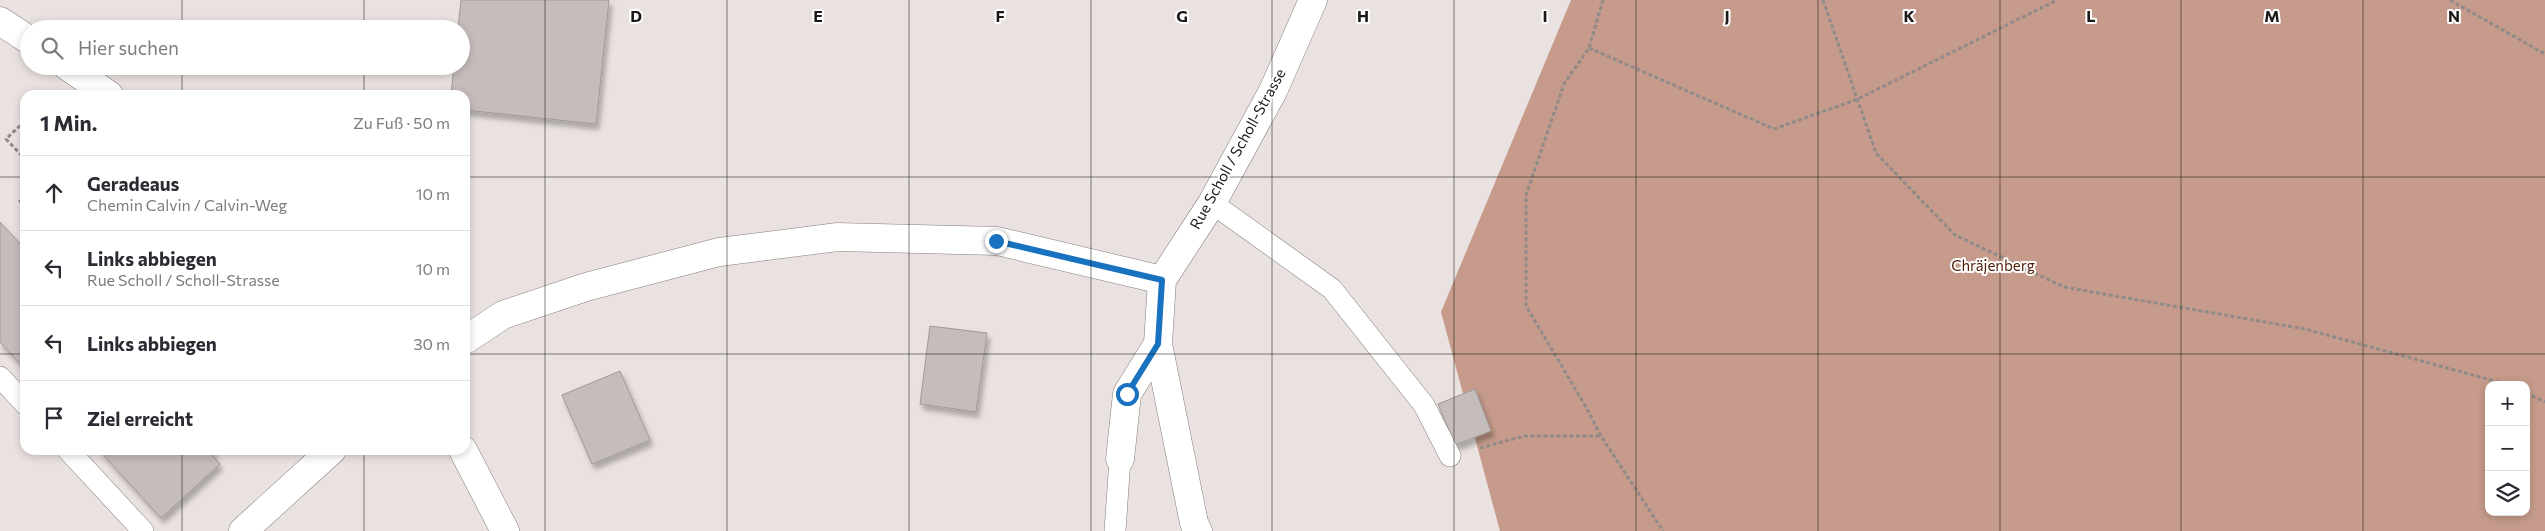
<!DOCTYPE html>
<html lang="de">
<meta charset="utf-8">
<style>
:root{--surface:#fff;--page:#f7f7f7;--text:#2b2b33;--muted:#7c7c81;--line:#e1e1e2}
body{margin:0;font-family:Commissioner,sans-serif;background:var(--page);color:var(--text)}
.controls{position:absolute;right:15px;bottom:15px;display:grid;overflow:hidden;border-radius:10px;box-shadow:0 2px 8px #0003}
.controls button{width:45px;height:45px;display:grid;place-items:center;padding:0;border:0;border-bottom:1px solid var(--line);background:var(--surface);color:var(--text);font:25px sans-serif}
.stop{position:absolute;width:15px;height:15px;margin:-11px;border:4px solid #1972c0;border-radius:50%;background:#fff}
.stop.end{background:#1972c0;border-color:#fff;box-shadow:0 1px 5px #0008}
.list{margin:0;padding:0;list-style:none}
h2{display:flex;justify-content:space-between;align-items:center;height:65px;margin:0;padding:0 20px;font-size:21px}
h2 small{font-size:16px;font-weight:400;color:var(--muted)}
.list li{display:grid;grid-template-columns:32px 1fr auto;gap:15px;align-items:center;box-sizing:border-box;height:75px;padding:0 20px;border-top:1px solid var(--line)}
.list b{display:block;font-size:19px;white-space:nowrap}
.list p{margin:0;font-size:16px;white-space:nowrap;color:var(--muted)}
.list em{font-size:16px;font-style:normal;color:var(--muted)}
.icon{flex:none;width:28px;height:28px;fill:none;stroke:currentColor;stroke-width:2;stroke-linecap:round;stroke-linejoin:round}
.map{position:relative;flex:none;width:2545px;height:531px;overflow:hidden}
.search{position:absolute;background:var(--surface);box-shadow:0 2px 8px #0003;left:20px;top:20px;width:450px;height:55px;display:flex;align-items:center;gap:12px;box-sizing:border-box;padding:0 18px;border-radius:28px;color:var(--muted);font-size:19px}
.panel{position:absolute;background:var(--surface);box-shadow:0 2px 8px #0003;left:20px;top:90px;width:450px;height:365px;border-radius:15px}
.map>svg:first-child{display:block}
.forest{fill:#c69b8b;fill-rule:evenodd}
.building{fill:#c5bdbb;stroke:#a09996;filter:url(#shadow)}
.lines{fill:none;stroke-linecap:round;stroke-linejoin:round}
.lane-casing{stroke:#857e7b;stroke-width:22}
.street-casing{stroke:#857e7b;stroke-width:29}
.path{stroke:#908a89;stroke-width:3;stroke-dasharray:4 2.5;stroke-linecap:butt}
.lane{stroke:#fff;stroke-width:21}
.street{stroke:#fff;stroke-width:28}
.route{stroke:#1972c0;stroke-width:6}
.grid{fill:none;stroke:#1c1918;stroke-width:1;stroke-opacity:0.55}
.labels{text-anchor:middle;stroke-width:4;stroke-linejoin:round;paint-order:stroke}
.street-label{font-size:15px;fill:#1c1918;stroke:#fff}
.park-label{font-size:15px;fill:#501b05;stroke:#fff}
.grid-label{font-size:16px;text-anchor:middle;font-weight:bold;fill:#1c1918;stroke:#fff;stroke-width:4;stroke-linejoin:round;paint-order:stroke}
</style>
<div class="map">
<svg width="2545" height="531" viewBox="0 0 2545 531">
<defs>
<filter id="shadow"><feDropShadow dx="3" dy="5.5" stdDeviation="2.5" flood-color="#0004"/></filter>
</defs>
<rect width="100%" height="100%" fill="#eae2e0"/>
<path class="forest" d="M1571,0H2545V531H1500L1441,312ZM2489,385H2526V512H2489Z"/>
<path class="building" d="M461,0H609L596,124L465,110V95H451L454,66H461V29H458Z
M0,222L25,249V369L0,342Z
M930,326L987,333L976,412L920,404Z
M620,371L650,440L592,464L562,395Z
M1475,389L1491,431L1455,445L1438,404Z
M99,450H217L211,455L220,464L161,518Z"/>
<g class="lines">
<defs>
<path id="lane" d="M1212,203L1332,289L1424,405L1450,456
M0,377L25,404
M68,450L143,531
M1115,531L1120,459"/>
<path id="street" d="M0,21L29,40
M67,66L109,95
M465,340L503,315L586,287L719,252L838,237L997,241L1162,280
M463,450L505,531
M1120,459L1127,394L1158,344
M243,531L332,450
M1198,531L1194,523L1158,344L1162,280L1212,203L1273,91L1313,0"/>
</defs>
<use href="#lane" class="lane-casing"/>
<use href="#street" class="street-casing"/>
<path class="path" d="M1603,0L1589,48L1564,84L1526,195V306L1586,407L1601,436L1663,531
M1823,0L1876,153L1955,235L2064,287L2305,329L2509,385
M2450,0L2545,54
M1589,48L1774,129L1858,99L2057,0
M25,121L6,139L25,159
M19,202L25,197
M2526,393L2545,402
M1480,448L1524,436H1601"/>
<use href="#lane" class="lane"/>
<use href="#street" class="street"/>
</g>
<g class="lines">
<path class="route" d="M996,241L1162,280L1158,344L1127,394"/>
</g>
<path class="grid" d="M182,0V29M364,0V29M545,0V531M727,0V531M909,0V531M1091,0V531M1272,0V531M1454,0V531M1636,0V531M1818,0V531M2000,0V531M2181,0V531M2363,0V531M182,66V95M364,66V95M0,177H25M465,177H2545M0,354H25M465,354H2545M182,450V531M364,450V531"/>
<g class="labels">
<g class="street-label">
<text transform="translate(1238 149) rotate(-61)" y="5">Rue Scholl / Scholl-Strasse</text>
</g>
<g class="park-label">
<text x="1993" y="271">Chräjenberg</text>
</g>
</g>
<g class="grid-label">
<text x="636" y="22">D</text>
<text x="818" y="22">E</text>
<text x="1000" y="22">F</text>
<text x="1182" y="22">G</text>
<text x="1363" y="22">H</text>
<text x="1545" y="22">I</text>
<text x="1727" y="22">J</text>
<text x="1909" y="22">K</text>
<text x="2091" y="22">L</text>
<text x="2272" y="22">M</text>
<text x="2454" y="22">N</text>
</g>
</svg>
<div class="controls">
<button>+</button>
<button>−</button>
<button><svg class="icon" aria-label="layers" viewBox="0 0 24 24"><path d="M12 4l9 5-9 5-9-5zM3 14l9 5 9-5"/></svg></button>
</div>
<div class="stop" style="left:1127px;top:394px"></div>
<div class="stop end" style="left:996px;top:241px"></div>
<div class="search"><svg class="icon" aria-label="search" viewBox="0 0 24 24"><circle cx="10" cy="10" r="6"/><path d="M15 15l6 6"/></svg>Hier suchen</div>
<section class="panel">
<h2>1 Min.<small>Zu Fuß · 50 m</small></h2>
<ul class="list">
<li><svg class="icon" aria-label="ahead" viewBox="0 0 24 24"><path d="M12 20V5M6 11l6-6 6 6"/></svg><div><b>Geradeaus</b><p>Chemin Calvin / Calvin-Weg</p></div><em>10 m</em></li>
<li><svg class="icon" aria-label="left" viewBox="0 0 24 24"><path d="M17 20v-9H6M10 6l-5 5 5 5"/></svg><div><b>Links abbiegen</b><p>Rue Scholl / Scholl-Strasse</p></div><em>10 m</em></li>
<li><svg class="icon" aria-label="left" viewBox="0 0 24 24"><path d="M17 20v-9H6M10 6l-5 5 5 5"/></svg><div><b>Links abbiegen</b></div><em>30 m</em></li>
<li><svg class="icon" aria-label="arrive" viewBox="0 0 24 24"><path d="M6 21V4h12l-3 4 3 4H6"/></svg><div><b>Ziel erreicht</b></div></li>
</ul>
</section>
</div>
